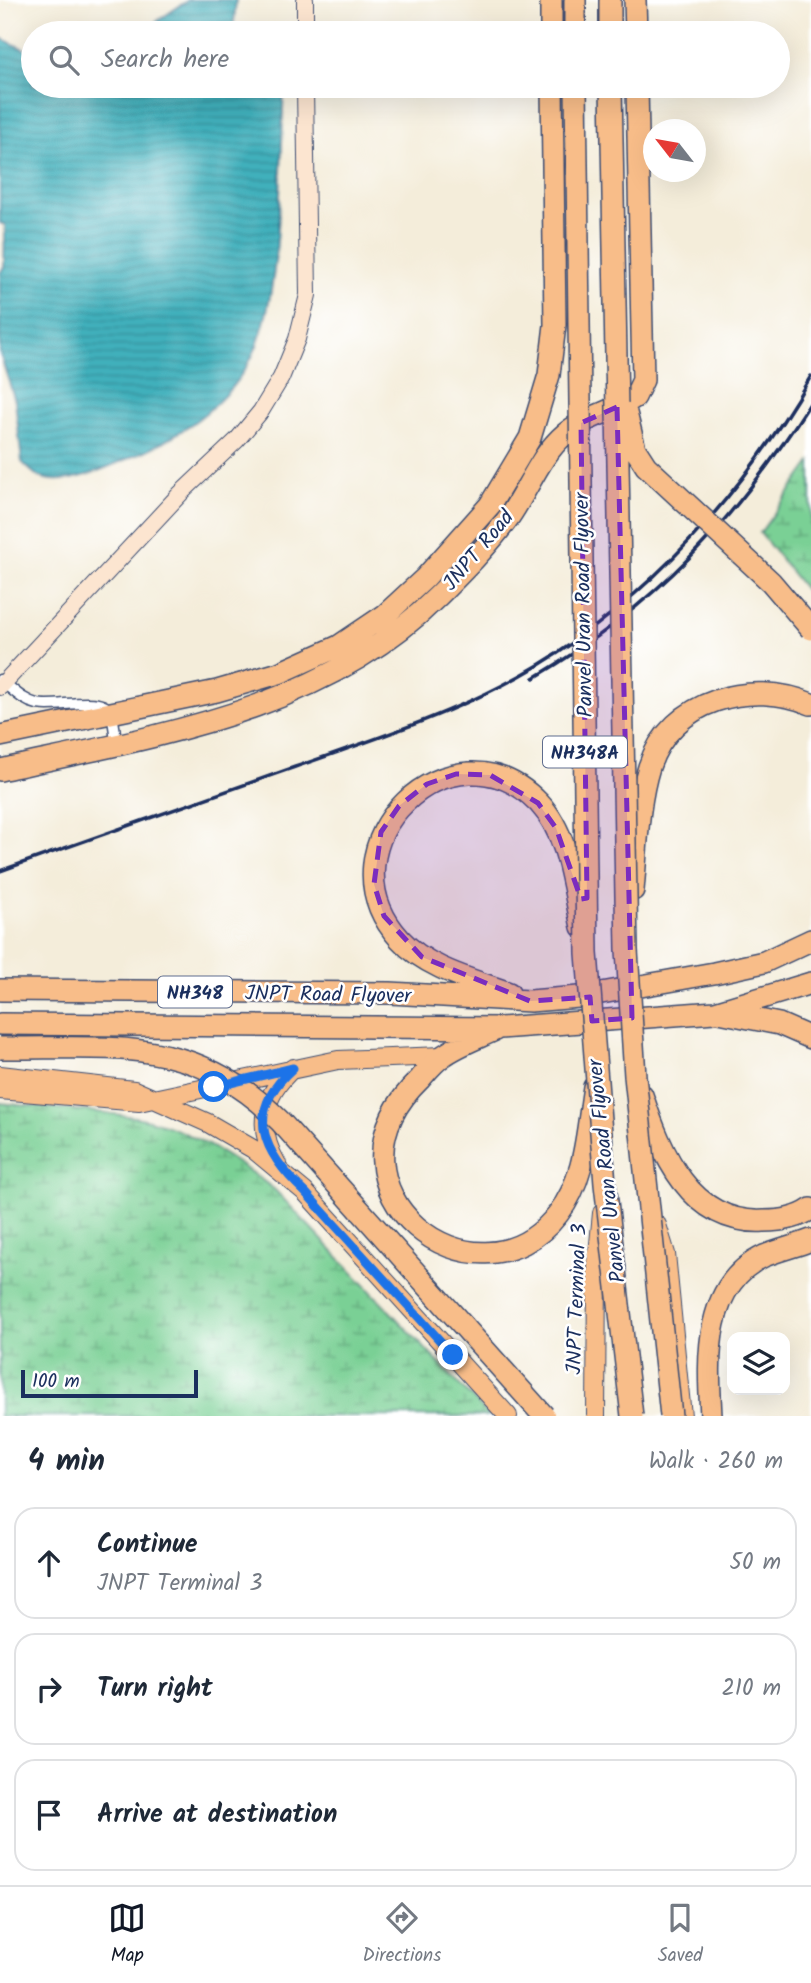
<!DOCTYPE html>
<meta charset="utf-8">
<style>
:root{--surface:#fff;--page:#f2f2f3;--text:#1f2937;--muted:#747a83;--line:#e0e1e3;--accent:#111827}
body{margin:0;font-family:Kalam,sans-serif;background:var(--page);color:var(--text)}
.controls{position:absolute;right:21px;bottom:21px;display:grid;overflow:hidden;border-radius:14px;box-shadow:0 7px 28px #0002}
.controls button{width:63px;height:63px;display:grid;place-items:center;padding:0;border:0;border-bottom:2px solid var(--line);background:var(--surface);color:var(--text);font:35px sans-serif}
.compass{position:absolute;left:643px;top:119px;width:63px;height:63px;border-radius:50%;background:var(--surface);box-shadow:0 7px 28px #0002;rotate:301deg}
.scale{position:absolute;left:21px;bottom:18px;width:177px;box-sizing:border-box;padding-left:7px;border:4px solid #1b2f5e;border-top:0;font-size:19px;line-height:24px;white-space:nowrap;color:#1b2f5e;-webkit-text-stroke:5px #fff;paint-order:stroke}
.stop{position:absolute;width:21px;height:21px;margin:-16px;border:5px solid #1a73e8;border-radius:50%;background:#fff}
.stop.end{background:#1a73e8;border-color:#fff;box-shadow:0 2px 7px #0008}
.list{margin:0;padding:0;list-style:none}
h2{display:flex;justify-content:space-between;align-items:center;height:91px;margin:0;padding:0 28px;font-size:30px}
h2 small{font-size:23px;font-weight:400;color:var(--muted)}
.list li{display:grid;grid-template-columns:46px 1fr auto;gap:21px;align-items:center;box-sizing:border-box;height:112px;margin:0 14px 14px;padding:0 14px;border:2px solid var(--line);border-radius:21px}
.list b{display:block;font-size:26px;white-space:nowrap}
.list p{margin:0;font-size:23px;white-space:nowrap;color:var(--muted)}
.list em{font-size:23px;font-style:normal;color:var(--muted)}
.icon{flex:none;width:38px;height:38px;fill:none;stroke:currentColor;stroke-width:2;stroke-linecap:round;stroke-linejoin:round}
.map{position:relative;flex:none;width:811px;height:1416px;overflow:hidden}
.search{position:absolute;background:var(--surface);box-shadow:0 7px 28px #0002;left:21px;right:21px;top:21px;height:77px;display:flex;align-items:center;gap:18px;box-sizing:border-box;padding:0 24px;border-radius:38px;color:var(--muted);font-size:26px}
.sheet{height:469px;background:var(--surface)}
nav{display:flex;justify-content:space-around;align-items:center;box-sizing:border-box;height:98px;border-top:2px solid var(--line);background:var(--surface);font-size:19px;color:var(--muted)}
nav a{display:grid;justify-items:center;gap:4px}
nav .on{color:var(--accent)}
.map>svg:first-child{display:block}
.wetland{fill:url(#wetland-marsh);stroke:#4a807a;stroke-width:2}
.water{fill:url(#water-rules);stroke:#2e708d;stroke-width:2}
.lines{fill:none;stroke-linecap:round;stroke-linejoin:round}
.street-casing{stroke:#3c4c71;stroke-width:13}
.secondary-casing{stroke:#3c4c71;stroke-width:18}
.primary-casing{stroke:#3c4c71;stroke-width:20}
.highway-casing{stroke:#3c4c71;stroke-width:24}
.street{stroke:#fff;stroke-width:10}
.secondary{stroke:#fce5d0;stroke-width:16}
.primary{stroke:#f8bd89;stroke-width:18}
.highway{stroke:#f8bd89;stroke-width:21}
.rail{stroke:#1b2f5e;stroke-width:3.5}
.highway-bridge-casing{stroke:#3c4c71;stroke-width:24;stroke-linecap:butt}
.highway-bridge{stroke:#f8bd89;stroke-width:21}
.route{stroke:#1a73e8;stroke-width:9}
.marked{fill:#7b2cbf;fill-opacity:0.2;stroke:#7b2cbf;stroke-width:5;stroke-dasharray:14 9;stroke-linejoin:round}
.labels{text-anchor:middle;stroke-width:5;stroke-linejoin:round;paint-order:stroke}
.shield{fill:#fff;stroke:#5f6d8e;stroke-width:2}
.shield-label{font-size:19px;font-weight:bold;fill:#1b2f5e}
.street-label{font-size:21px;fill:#1b2f5e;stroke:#fff}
</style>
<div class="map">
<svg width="811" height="1416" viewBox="0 0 811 1416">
<defs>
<pattern id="wetland-marsh" width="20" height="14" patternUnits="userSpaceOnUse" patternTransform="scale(1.75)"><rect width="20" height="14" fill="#7ad095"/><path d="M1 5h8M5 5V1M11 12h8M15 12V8" fill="none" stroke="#63a97d"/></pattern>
<pattern id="water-rules" width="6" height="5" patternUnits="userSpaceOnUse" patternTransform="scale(1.75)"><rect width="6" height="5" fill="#41b0bc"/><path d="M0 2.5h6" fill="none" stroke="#36909c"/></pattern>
</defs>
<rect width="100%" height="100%" fill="#fff"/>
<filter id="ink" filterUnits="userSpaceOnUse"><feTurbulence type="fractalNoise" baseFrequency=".0143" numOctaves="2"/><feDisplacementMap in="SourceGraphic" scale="14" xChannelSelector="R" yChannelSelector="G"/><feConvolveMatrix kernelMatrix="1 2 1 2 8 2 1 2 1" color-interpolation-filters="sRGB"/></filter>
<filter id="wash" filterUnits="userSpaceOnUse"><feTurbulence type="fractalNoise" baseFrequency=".00686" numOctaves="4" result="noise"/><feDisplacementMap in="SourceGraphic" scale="28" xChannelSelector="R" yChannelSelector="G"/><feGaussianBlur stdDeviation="1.57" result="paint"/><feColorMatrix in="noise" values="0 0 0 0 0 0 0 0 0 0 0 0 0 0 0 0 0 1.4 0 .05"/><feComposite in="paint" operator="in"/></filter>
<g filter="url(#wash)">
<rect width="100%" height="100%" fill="#f4edda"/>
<path class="wetland" d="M811,462V597L760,533Z
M0,1103C45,1108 91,1110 135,1117C185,1126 234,1159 274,1189L489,1416H0Z"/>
<path class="water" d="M188,0H236L233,33H140Z
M0,38L33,53V86H284C280,158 284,304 248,364C220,412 170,442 120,462C99,471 61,488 38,476C33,473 27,467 22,462L15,401L0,354V274L4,266L5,225L0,223Z"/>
</g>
<g filter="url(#ink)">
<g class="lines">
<defs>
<path id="street" d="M0,680C13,689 21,700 37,704C54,709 102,694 110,712C115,721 115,735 116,745"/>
<path id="secondary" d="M305,0V33
M0,687L181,493L237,440L261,411L281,378L297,339L308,295L305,86"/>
<path id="primary" d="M0,1075L134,1090L208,1123L253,1149L305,1192L508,1416
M0,1090L139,1102L338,1060L443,1056
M277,1164C256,1128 262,1096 293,1068
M657,1225L666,1254L682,1416
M596,1416L597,1264L602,1213"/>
<path id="highway" d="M551,0V33
M575,0V33
M610,0V33
M635,0L636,33
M0,736L217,691L279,673L339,646L385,615L425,578L490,505L530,438L549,375L555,325L552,86
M0,770C152,737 324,711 438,596C462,572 489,545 509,517C528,490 540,455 565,434C586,416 613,412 635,397L643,380L637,86
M633,890C637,850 637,806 649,767C671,699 752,679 811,704
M0,990L390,993L530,1001L579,997L714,973L764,962L811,940
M509,993C474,980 427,969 400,939C315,845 453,713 539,803C569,835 573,886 582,927
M719,1012L779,1024L811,1038
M0,1024L500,1028L715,1012L811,983
M495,1030C478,1038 458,1045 443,1056C434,1062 427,1071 420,1079C308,1187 476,1320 558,1214C586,1179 587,1129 594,1087
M642,1095C661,1152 690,1225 764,1221C780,1221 797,1219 811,1209
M711,1416C708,1359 703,1285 764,1256C779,1250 796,1246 811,1240"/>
</defs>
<use href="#street" class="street-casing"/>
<use href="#secondary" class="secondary-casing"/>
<use href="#primary" class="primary-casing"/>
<use href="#highway" class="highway-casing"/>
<use href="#street" class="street"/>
<use href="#secondary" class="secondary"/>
<use href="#primary" class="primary"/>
<use href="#highway" class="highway"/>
<path class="rail" d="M534,678C656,606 735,520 811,402
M0,871C98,836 196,802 295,767C390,734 490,702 574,642C672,572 751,479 811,376"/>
<defs>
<path id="highway-bridge" d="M576,86L587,953L605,1184L632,1416
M611,86L627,950L635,1076L671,1416
M626,413L635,449L646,466L771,582L811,629
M0,1048C112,1049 194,1034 280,1121L544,1416"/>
</defs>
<use href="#highway-bridge" class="highway-bridge-casing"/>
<use href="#highway-bridge" class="highway-bridge"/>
</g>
</g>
<g class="lines" filter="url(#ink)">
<path class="route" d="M214,1087L293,1068C243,1113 263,1153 305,1192L453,1355"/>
</g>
<path class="marked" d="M617,407L632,1018L592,1021L590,997L530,1001L422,957L384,916L374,884L381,832L399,806L427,784L456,774L490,775L538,803L556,828L581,899L587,898L581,423Z"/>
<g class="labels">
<g class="shield">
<rect x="543" y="736.5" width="84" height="31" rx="5"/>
<rect x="158" y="976.5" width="74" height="31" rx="5"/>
</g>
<g class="shield-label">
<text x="585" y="759">NH348A</text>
<text x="195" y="999">NH348</text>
</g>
<g class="street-label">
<text transform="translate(478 550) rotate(-50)" y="7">JNPT Road</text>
<text transform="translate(583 605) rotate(-91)" y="7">Panvel Uran Road Flyover</text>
<text transform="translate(328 994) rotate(1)" y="7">JNPT Road Flyover</text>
<text transform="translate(606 1171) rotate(-96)" y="7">Panvel Uran Road Flyover</text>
<text transform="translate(576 1299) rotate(-88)" y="7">JNPT Terminal 3</text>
</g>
</g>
</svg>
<div class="controls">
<button><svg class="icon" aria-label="layers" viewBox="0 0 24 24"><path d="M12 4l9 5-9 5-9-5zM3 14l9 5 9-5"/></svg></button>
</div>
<svg class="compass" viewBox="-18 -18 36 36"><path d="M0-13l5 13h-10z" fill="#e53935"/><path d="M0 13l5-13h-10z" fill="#747a83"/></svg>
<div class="scale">100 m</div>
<div class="stop" style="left:214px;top:1087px"></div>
<div class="stop end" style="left:453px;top:1355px"></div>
<div class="search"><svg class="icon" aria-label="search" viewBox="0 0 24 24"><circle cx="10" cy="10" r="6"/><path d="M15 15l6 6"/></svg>Search here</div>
</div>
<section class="sheet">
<h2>4 min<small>Walk · 260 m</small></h2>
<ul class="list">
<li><svg class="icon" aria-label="ahead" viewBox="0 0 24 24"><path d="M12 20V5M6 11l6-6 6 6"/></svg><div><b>Continue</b><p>JNPT Terminal 3</p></div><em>50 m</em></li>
<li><svg class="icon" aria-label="right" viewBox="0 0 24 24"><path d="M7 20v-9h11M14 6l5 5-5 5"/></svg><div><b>Turn right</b></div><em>210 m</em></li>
<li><svg class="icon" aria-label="arrive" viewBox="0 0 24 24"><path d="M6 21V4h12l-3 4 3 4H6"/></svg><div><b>Arrive at destination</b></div></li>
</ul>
</section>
<nav>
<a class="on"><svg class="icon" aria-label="map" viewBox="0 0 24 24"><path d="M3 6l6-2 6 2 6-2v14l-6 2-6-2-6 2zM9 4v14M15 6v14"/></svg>Map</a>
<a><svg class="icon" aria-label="directions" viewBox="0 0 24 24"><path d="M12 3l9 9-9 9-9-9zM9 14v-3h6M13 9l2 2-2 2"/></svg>Directions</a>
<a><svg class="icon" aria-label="saved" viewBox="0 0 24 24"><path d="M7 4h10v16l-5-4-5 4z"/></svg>Saved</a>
</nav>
